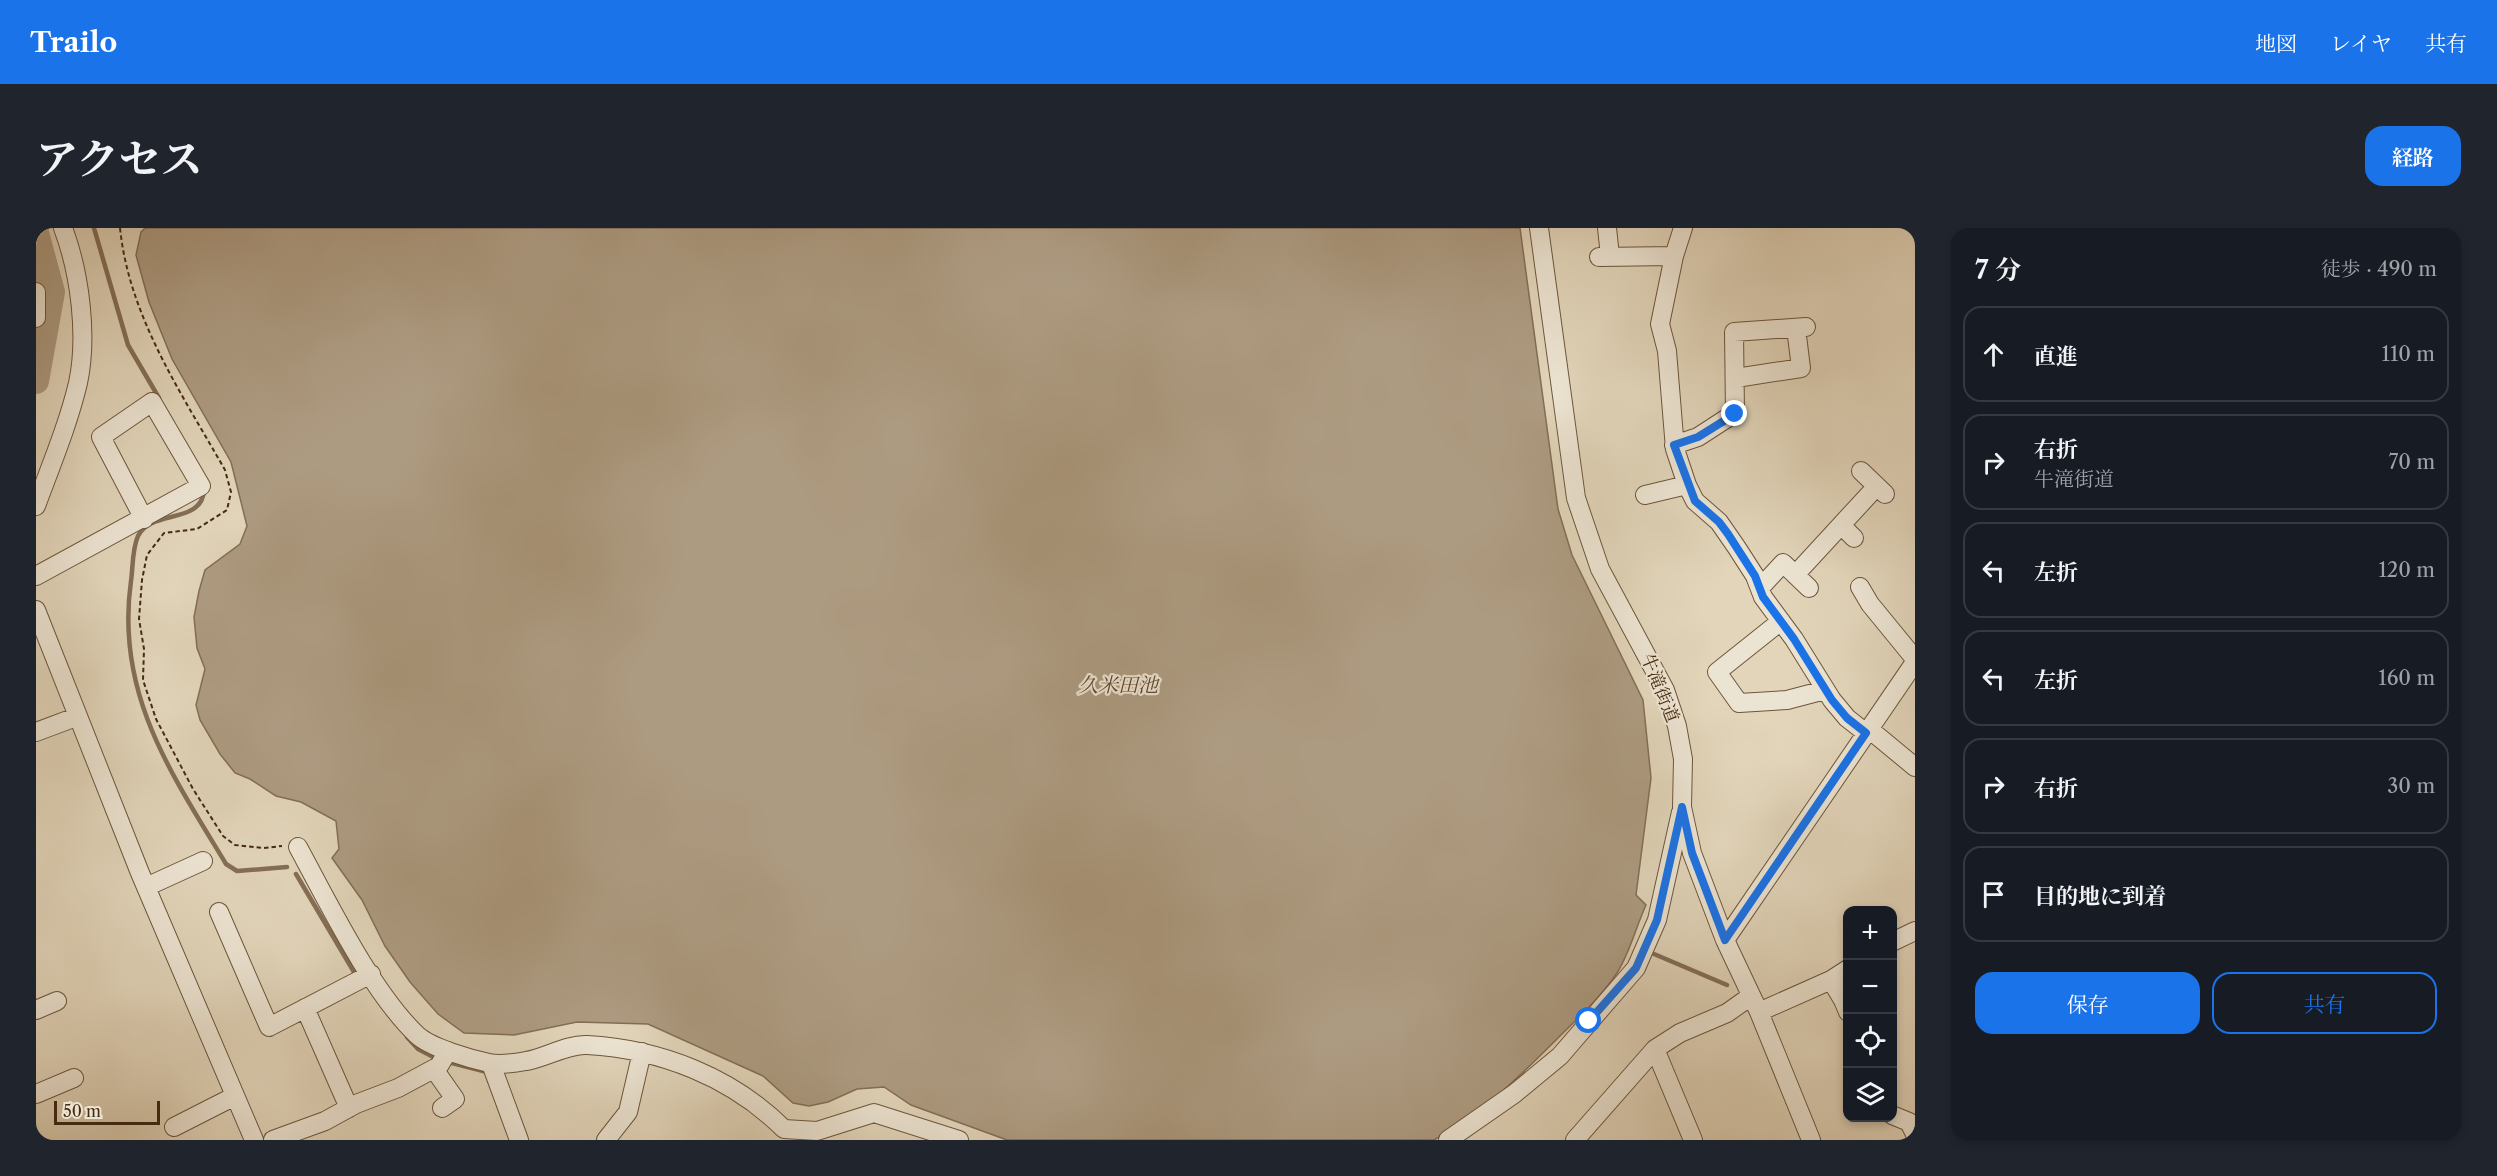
<!DOCTYPE html>
<html lang="ja">
<meta charset="utf-8">
<style>
:root{--surface:#171b24;--page:#20242c;--text:#f1f3f6;--muted:#9ea1a6;--line:#363941;--accent:#1a73e8}
body{margin:0;font-family:"Libre Caslon Text","Noto Serif JP",serif;background:var(--page);color:var(--text)}
.controls{position:absolute;right:18px;bottom:18px;display:grid;overflow:hidden;border-radius:12px;box-shadow:0 3px 9px #0003}
.controls button{width:54px;height:54px;display:grid;place-items:center;padding:0;border:0;border-bottom:2px solid var(--line);background:var(--surface);color:var(--text);font:30px sans-serif}
.scale{position:absolute;left:18px;bottom:15px;width:106px;box-sizing:border-box;padding-left:6px;border:3px solid #462b12;border-top:0;font-size:16px;line-height:21px;white-space:nowrap;color:#462b12;-webkit-text-stroke:4px #ece4d2;paint-order:stroke}
.stop{position:absolute;width:18px;height:18px;margin:-14px;border:4px solid #1a73e8;border-radius:50%;background:#fff}
.stop.end{background:#1a73e8;border-color:#fff;box-shadow:0 2px 6px #0008}
.list{margin:0;padding:0;list-style:none}
h2{display:flex;justify-content:space-between;align-items:center;height:78px;margin:0;padding:0 24px;font-size:26px}
h2 small{font-size:20px;font-weight:400;color:var(--muted)}
.list li{display:grid;grid-template-columns:39px 1fr auto;gap:18px;align-items:center;box-sizing:border-box;height:96px;margin:0 12px 12px;padding:0 12px;border:2px solid var(--line);border-radius:18px}
.list b{display:block;font-size:22px;white-space:nowrap}
.list p{margin:0;font-size:20px;white-space:nowrap;color:var(--muted)}
.list em{font-size:20px;font-style:normal;color:var(--muted)}
.actions{display:flex;gap:12px;padding:18px 24px}
.actions a{flex:1;padding:14px 0;border:2px solid var(--accent);border-radius:18px;text-align:center;font-size:21px;color:var(--accent)}
.actions .main{background:var(--accent);color:#fff}
.icon{flex:none;width:33px;height:33px;fill:none;stroke:currentColor;stroke-width:2;stroke-linecap:round;stroke-linejoin:round}
.map{position:relative;flex:none;width:1879px;height:912px;overflow:hidden;border-radius:18px}
header{display:flex;align-items:center;gap:36px;box-sizing:border-box;height:84px;padding:0 30px;background:var(--accent);color:#fff}
header strong{font-size:28px}
nav{display:flex;gap:33px;margin-inline-start:auto;font-size:21px}
.intro{display:flex;align-items:center;justify-content:space-between;box-sizing:border-box;height:144px;padding:0 36px}
h1{margin:0;font-size:42px}
.button{padding:15px 27px;border-radius:18px;background:var(--accent);color:#fff;font-size:21px;font-weight:700}
main{display:flex;gap:36px;padding:0 36px}
aside{flex:1;background:var(--surface);border-radius:18px;box-shadow:0 3px 9px #0003}
.map>svg:first-child{display:block}
.water{fill:#ad9b81;stroke:#846e55;stroke-width:1.5}
.lines{fill:none;stroke-linecap:round;stroke-linejoin:round}
.stream{stroke:#846e55;stroke-width:4.5}
.river{stroke:#ad9b81;stroke-width:26}
.minor-casing{stroke:#6d563c;stroke-width:20}
.path{stroke:#462b12;stroke-width:2;stroke-dasharray:4.5 3;stroke-linecap:butt}
.minor{stroke:#ece4d2;stroke-width:18}
.route{stroke:#1a73e8;stroke-width:8}
.labels{text-anchor:middle;stroke-width:4.5;stroke-linejoin:round;paint-order:stroke}
.street-label{font-size:18px;fill:#462b12;stroke:#ece4d2}
.water-label{font-size:20px;font-style:italic;fill:#60472e;stroke:#ece4d2}
</style>
<header>
<strong>Trailo</strong>
<nav><a>地図</a><a>レイヤ</a><a>共有</a></nav>
</header>
<div class="intro"><h1>アクセス</h1><a class="button">経路</a></div>
<main>
<div class="map">
<svg width="1879" height="912" viewBox="0 0 1879 912">
<rect width="100%" height="100%" fill="#e2d5ba"/>
<filter id="stains"><feTurbulence type="fractalNoise" baseFrequency=".00333" numOctaves="4"/><feColorMatrix values="0 0 0 0 .2 0 0 0 0 .09 0 0 0 0 .02 0 0 0 .5 -.17"/></filter>
<radialGradient id="worn" r=".72"><stop offset=".6" stop-color="#630" stop-opacity="0"/><stop offset="1" stop-color="#630" stop-opacity=".3"/></radialGradient>
<path class="water" d="M109,0H1484L1522,281L1536,327L1607,472L1615,550L1600,667L1610,677C1600,699 1594,724 1581,745C1565,769 1542,790 1522,810C1481,851 1449,883 1398,912H971L875,877L848,859L821,861L792,874L773,878L757,875L727,848L612,796L541,794L478,807L428,805L402,786L374,754L349,718L326,672L296,630L303,621L300,593L265,574L240,568L214,551L199,545L184,526L164,492L160,477L169,441L161,420L158,389L163,363L169,342L204,316L211,298L195,234L136,131L113,74L100,27L105,4Z"/>
<g class="lines">
<path class="stream" d="M58,0L92,117L123,170
M168,262C166,297 115,281 102,308C96,321 97,340 95,353C79,465 135,545 190,636L201,643L251,639
M260,646L318,744
M1618,726L1691,757
M371,809L382,821L403,832
M412,834L451,844"/>
<path class="river" d="M0,5L16,64L0,153"/>
<defs>
<path id="minor" d="M1503,0L1540,270L1564,341L1629,462L1641,498L1647,531L1646,579L1656,625L1689,712L1723,784L1775,912
M1571,0L1574,28
M1647,0L1638,28L1624,96L1631,123L1639,221L1651,257L1659,273L1683,294L1701,320L1719,348L1727,369L1758,411L1796,472L1811,490L1830,505
M1563,29L1638,28
M0,64V90
M1700,150L1765,140L1760,100
M1638,217L1662,209L1699,185L1698,104L1770,99
M1825,243L1849,266
M1609,267L1651,257
M0,278C15,237 32,197 42,155C52,108 44,45 27,0
M1805,297L1818,310
M1759,347L1841,258
M0,348L165,258L116,174L65,209L108,291
M1824,359L1834,376L1879,431
M1724,360L1747,335L1773,360
M0,382L104,645L218,912
M1745,393L1681,444L1703,475L1751,472L1789,462
M1833,501L1879,539
M0,504L40,489
M262,619C293,676 335,763 381,807C395,820 435,831 453,835C463,837 479,835 490,833C509,830 531,816 551,817C624,821 696,849 748,901L781,903L838,885L923,912
M110,659L167,633
M183,684L233,799L335,746
M1689,712L1879,434
M1856,714L1879,703
M1795,752L1807,772L1812,784
M269,780L313,880
M0,782L21,773
M1723,784L1795,752L1812,741
M1619,821L1657,912
M455,836L483,912
M398,841L419,871L406,880
M0,866L38,850
M1856,887L1873,894L1879,906
M138,899L199,868
M237,912L289,893L320,876L362,860L403,838L412,823
M570,912L592,884L606,824
M1412,912L1478,866L1524,828L1600,740L1621,692L1645,584
M1539,912L1619,821L1644,805L1691,785L1715,768"/>
</defs>
<use href="#minor" class="minor-casing"/>
<path class="path" d="M84,0C93,89 146,166 189,242L195,264L191,282L161,301L128,305L111,327L106,352L103,391L108,421L107,452L120,491L157,561L187,608L199,617L228,620L246,618"/>
<use href="#minor" class="minor"/>
</g>
<g class="lines">
<path class="route" d="M1553,793L1600,740L1621,692L1646,579L1656,625L1689,712L1830,505L1811,490L1796,472L1758,411L1727,369L1719,348L1692,306L1683,294L1659,273L1638,217L1662,209L1699,186"/>
</g>
<g class="labels">
<g class="street-label">
<text transform="translate(1624 460) rotate(68)" y="6">牛滝街道</text>
</g>
<g class="water-label">
<text x="1082" y="464">久米田池</text>
</g>
</g>
<rect width="100%" height="100%" filter="url(#stains)"/>
<rect width="100%" height="100%" fill="url(#worn)"/>
</svg>
<div class="controls">
<button>+</button>
<button>−</button>
<button><svg class="icon" aria-label="locate" viewBox="0 0 24 24"><circle cx="12" cy="12" r="6"/><path d="M12 2v4M12 18v4M2 12h4M18 12h4"/></svg></button>
<button><svg class="icon" aria-label="layers" viewBox="0 0 24 24"><path d="M12 4l9 5-9 5-9-5zM3 14l9 5 9-5"/></svg></button>
</div>
<div class="scale">50 m</div>
<div class="stop" style="left:1553px;top:793px"></div>
<div class="stop end" style="left:1699px;top:186px"></div>
</div>
<aside>
<h2>7 分<small>徒歩 · 490 m</small></h2>
<ul class="list">
<li><svg class="icon" aria-label="ahead" viewBox="0 0 24 24"><path d="M12 20V5M6 11l6-6 6 6"/></svg><div><b>直進</b></div><em>110 m</em></li>
<li><svg class="icon" aria-label="right" viewBox="0 0 24 24"><path d="M7 20v-9h11M14 6l5 5-5 5"/></svg><div><b>右折</b><p>牛滝街道</p></div><em>70 m</em></li>
<li><svg class="icon" aria-label="left" viewBox="0 0 24 24"><path d="M17 20v-9H6M10 6l-5 5 5 5"/></svg><div><b>左折</b></div><em>120 m</em></li>
<li><svg class="icon" aria-label="left" viewBox="0 0 24 24"><path d="M17 20v-9H6M10 6l-5 5 5 5"/></svg><div><b>左折</b></div><em>160 m</em></li>
<li><svg class="icon" aria-label="right" viewBox="0 0 24 24"><path d="M7 20v-9h11M14 6l5 5-5 5"/></svg><div><b>右折</b></div><em>30 m</em></li>
<li><svg class="icon" aria-label="arrive" viewBox="0 0 24 24"><path d="M6 21V4h12l-3 4 3 4H6"/></svg><div><b>目的地に到着</b></div></li>
</ul>
<div class="actions"><a class="main">保存</a><a>共有</a></div>
</aside>
</main>
